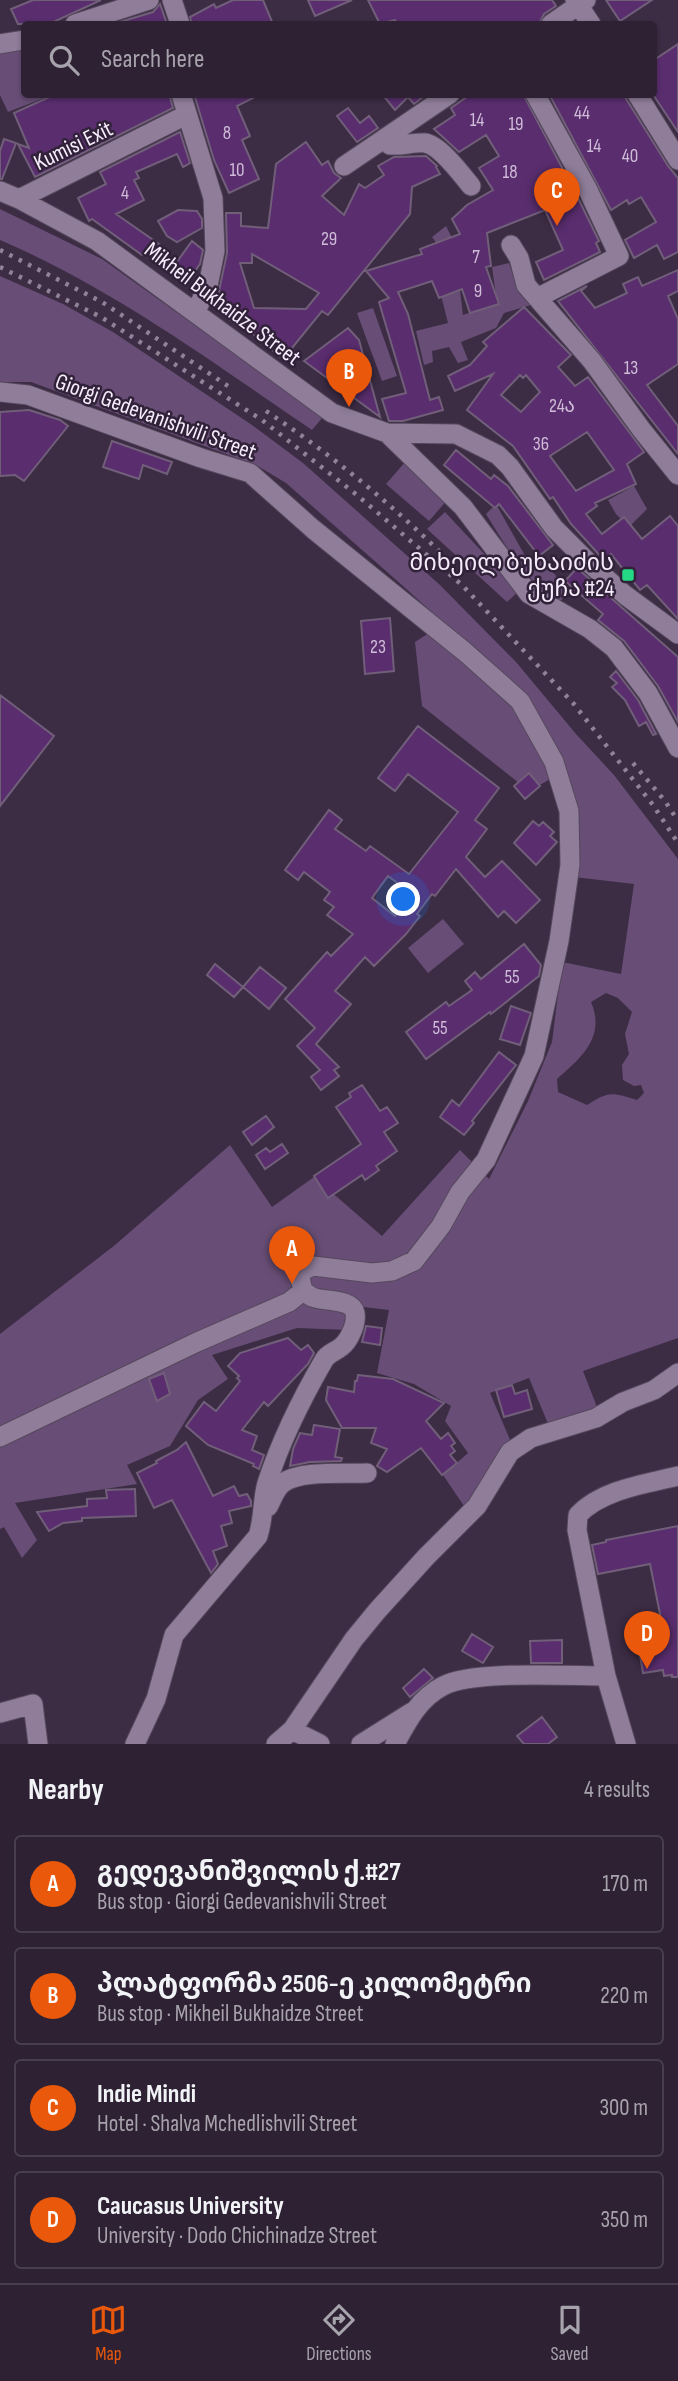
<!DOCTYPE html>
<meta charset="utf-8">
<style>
:root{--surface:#2d2133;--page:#35293b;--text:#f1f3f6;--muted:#a7a3ac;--line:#483e4e;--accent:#ea580c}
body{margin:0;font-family:"Sofia Sans Condensed","Noto Sans Georgian",sans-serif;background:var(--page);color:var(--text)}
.you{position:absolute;left:404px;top:900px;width:24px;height:24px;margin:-18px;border:5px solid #fff;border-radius:50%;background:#1a73e8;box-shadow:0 0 0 10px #1a73e833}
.badge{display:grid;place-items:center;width:46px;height:46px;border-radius:50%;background:var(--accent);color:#fff;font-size:23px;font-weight:700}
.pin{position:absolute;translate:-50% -58px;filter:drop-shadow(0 2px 4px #0008)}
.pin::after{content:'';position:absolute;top:37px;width:24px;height:21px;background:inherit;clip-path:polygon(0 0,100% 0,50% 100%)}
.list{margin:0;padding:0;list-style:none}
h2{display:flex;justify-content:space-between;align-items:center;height:91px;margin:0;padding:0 28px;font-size:30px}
h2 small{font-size:23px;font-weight:400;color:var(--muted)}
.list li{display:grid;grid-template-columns:46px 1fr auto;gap:21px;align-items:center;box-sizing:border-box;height:98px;margin:0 14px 14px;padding:0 14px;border:2px solid var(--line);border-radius:7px}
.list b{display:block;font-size:26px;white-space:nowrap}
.list p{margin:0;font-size:23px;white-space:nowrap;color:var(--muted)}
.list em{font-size:23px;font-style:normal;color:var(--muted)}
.icon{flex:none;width:38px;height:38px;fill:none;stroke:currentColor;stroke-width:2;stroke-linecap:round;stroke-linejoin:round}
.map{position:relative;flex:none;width:678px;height:1744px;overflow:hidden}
.search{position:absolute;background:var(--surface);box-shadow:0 2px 5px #0004;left:21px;right:21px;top:21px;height:77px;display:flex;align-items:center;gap:18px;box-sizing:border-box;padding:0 24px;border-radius:7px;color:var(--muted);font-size:26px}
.sheet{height:539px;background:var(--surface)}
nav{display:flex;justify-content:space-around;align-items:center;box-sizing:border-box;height:98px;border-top:2px solid var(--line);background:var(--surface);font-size:19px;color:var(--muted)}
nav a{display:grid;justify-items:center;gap:4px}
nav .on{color:var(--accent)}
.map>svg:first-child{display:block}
.green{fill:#684e76;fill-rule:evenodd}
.building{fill:#592d6e;stroke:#715f7a;stroke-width:2;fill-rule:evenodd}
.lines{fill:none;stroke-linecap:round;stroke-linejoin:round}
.minor-casing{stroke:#55485c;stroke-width:21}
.minor{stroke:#8f7d99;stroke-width:19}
.rail{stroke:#908398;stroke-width:4.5;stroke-dasharray:3.5 7;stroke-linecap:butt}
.poi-dot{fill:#25d886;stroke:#312239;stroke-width:2.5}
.labels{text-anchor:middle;stroke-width:5;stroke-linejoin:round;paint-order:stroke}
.number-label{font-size:19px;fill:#cfbcd8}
.street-label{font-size:23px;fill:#f6ecfc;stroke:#312239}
.poi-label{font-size:23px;fill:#f6ecfc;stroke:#312239;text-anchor:end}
</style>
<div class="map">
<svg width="678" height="1744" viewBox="0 0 678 1744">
<rect width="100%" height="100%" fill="#3c2c44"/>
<path class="green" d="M24,44V94L52,95L8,112L0,95V49Z
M0,209L102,259L323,417L312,430C212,362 112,288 0,240Z
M446,226L454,242L463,315L497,303L492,267L509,263L519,293L531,305L504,313L496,328L461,342L468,360L458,363L449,347L432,351L433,362L424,365L416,331L448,323L441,295L444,253L432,237Z
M0,276L63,304L113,332L252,425L303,463L440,585L516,662L576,734L614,775L678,859V1338L583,1371L597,1407L549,1426L529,1378L490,1393L511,1442L466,1509L443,1475L468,1453L445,1421L451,1406L414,1384L377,1373L389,1310L355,1306L349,1330L297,1328L212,1355L228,1379L198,1400L170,1446L127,1465L137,1484L15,1503L37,1540L22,1558L4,1527L0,1529V1334L115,1245L230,1145L272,1207L314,1177L382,1236L460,1150L489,1179L528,1101L552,1042L562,962L621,974L634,884L574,877L578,849L515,688L403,586L286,483L256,465L31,382H0ZM606,993L618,998L632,1012L625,1034L629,1054L622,1065L623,1080L634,1086L641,1085L644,1093L637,1100C613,1092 608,1091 587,1105L558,1092L557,1079C581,1058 606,1037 591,1002Z
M373,308L397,376L382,381L357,313Z
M406,461L448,499L429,521L386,484Z
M634,486L647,509L629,527L616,514L608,500Z
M496,504L528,561L537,554L570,592L558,603C525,580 507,548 486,514Z
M445,512L519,591L507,602L427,529Z
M432,631L521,710L554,777L529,791L422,706L415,642Z
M443,919L464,944L428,973L408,948Z"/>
<path class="building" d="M33,0H101L49,24H18L11,9Z
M233,0H263L273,24H192L190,17L214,4L216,8Z
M308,0H352L315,16Z
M368,0H552L556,6L544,14L539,24H397L395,20L380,24Z
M606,0H652L620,21Z
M160,4L167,24H113L153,12Z
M678,44V132L654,96V60Z
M56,94H169L173,108L35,177L18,144L29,148L14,113Z
M194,94H261L237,106L250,136L242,140L259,179L229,193L214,160Z
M382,94H427L414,104L408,97L395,110Z
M471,94H523L576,194L599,241L596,243L600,252L544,280L536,262L563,250L545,210L487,233L491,266L486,267L499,304L470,313L462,289L439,298L432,281L398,292L408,314L430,400L439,397L443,410L403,421H389L382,399L406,393L379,302L389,298L366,271L422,254L420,249L460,234L452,219L467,205L493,190L479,168L499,156L486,135L459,152L434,129L455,115L451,108Z
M549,94H623L668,166L678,178V252L664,259L657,245L634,258L625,240L656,222L641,197L629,204L627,200L611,210Z
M348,108L360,123L369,116L378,128L357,142L337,116Z
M180,132L190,163L183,167L177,154L136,172L139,178L134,180L144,200L116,214L159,244L142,255L92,219L89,221L78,198L106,184L100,172Z
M4,139L16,143L2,179H0V151Z
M306,142L322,165L328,161L334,173L341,178L322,196L344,215L359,184L365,188L384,175L378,166L394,157L426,156L437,166L436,167L440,174L412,187L410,214L328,315L322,311L283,359L241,324L239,327L212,305L221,295L219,291L227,253L226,213H241V226L268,228L276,164ZM252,254L319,293L306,309L254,308L240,263H252Z
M178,210L197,211L202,219V228L177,242L167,236L158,221Z
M192,241L203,250L200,264L187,282L171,270Z
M678,270V291L668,296L678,319V364L647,385L678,426V454L558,301L587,286L581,291L595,308L627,293L623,284L638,277L642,286Z
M524,307L571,355L558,367L575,386L588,377L644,452L627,464L636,484L595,503L597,506L586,514L602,534L624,517L642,539L670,516L678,526V619L647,585L640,590L611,554L604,560L571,524L553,497L550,499L513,446L467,410L493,374L455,391L448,376L470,365L487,346L483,342ZM520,375L523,378L526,375L540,392L521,412L501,395ZM587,432L614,470L576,491L550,456Z
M348,328L359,340L380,417L304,361Z
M29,410L60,420L68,426L24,481L15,475L0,476V412Z
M112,441L172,462L167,474L143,465L139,479L103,467Z
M456,450L491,479L494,475L508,486L553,545L539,556L499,504L495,508L444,465Z
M577,568L678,657V722L658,686L624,641L598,620L603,614L565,581Z
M390,618L394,671L365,674L361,621Z
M616,671L638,700L656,734L653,735L646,722L639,726L625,700L612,687L617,683L610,677Z
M0,695L54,736L0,806Z
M418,726L499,788L475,820L487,829L466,857L485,877L502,861L540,900L516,923L504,911L498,917L456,869L435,896L432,894L417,914L420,916L406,934L374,966L365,957L335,991L351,1004L316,1044L339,1067L334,1070L339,1076L321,1090L311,1077L320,1070L297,1046L315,1028L285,999L327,952L331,956L353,934L327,915L334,907L324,900L330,892L304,872L298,880L285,870L329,810L342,820L335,829L366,851L370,846L409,874L458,812L408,774L395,791L378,778ZM388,876L412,894L395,916L372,898Z
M529,773L540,786L525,799L514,786Z
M533,821L539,826L543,822L554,832L550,836L557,842L536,865L514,843Z
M524,944L541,965L539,976L491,1014L490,1012L426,1059L406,1032L446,1002L449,1006L472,990L465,981L475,972L481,979Z
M215,964L243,987L234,997L207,975Z
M260,967L286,988L269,1009L243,987Z
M511,1006L531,1013L520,1045L500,1039Z
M499,1052L516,1065L472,1121L474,1123L464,1135L440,1117L452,1100L459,1106Z
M362,1085L380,1111L387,1107L398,1123L384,1132L397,1151L376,1166L379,1170L365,1180L362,1175L328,1198L314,1176L361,1144L336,1107L351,1097L349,1093Z
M266,1116L274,1127L252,1145L243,1132Z
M282,1144L288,1153L265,1169L256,1155L266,1148L270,1152Z
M366,1326L382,1328L380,1345L362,1342Z
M288,1338L301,1350L308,1345L314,1353L308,1364L268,1406L264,1402L242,1430L257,1436L252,1450L264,1455L259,1469L253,1466L254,1464L208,1445L186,1426L204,1402L216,1411L240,1381L237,1378L239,1376L228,1366L240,1353Z
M164,1373L170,1394L157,1401L149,1379Z
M358,1375L393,1379L444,1403L426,1421L441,1439L448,1433L455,1443L451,1446L455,1451L450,1455L457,1463L442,1475L421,1448L387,1472L377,1466L387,1449L371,1443L376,1428H342L326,1400L328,1387L354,1392L355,1381H357Z
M512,1385L515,1394L527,1390L532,1409L504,1417L496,1390Z
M314,1425L340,1429L335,1457L342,1458L341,1461L310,1462L290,1466L293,1449L300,1433L312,1435Z
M186,1442L213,1496L234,1486L239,1496L247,1494L251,1501V1506L229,1511L232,1523L221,1526L227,1546L213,1551L218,1564L211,1573L172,1500L154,1508L137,1473L157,1463L156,1461L177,1450Z
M135,1489L136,1516L82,1518V1521L63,1523L49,1531L37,1512L87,1506V1499L107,1498L106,1490Z
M678,1526V1677H672V1675L664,1676L663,1670L643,1673L639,1649L666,1644L650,1564L598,1574L592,1545L606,1542V1540Z
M472,1634L493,1647L483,1663L462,1651Z
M562,1640V1663H531L530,1641Z
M424,1669L433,1678L410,1697L403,1688Z
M542,1717L557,1737L548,1744H524L517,1736Z"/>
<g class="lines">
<defs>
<path id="minor" d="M172,0L180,24
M575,0L591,24
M75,24L149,0
M551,24L586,0
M0,44L24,40
M181,94L213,198L215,251L208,286L195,313
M535,94L587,188L619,256L537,298
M637,94L678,160
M386,138L390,145C402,146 414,142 425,143C440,145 462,175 471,186
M344,166L450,94
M0,191L19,199L97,241L332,413L387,433L456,434L498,455L510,467L554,528L588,562L625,595L678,634
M19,199L186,115
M511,245L519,258L526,285L592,361L641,429L678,475
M0,392L28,395L201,458L250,473L313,529L465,652L520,701L554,762L569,811L570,865L559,941L534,1056L486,1160L460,1192L441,1226L414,1261L392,1271L372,1273L313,1266L304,1270L300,1277L303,1291
M387,433L463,507L529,594L590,629L614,648L648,693L678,748
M0,1437L195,1343L289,1302L303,1291
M268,1507C273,1498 275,1489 283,1483C300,1470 345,1474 367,1473
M0,1713L33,1704L38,1744
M292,1730L320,1744
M135,1744L156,1699L174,1635L258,1536C264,1518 262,1500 267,1483C281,1440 302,1398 324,1360C328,1353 335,1352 341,1347C349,1341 357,1324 355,1313C352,1298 324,1302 312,1297C309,1295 306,1293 303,1291
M276,1744L292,1730L354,1639L377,1611L426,1557L477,1506L510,1452L531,1438L596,1418L623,1402L654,1390L678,1373
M361,1744L412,1712
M395,1744C407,1722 419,1698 443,1686C472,1670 569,1676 606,1676
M626,1744L606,1676L577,1530L578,1515C601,1490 645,1484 678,1476"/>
</defs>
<use href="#minor" class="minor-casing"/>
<use href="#minor" class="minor"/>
<path class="rail" d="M0,250L102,302L228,386
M0,267L101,317L262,420L357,495L462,585L573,703L653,805L678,843
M266,411C335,457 399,510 457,569
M633,763L665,801L678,821"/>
</g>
<rect class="poi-dot" x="621" y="568" width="14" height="14" rx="3.5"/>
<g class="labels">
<g class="number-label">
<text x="582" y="119">44</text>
<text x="477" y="126">14</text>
<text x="516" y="130">19</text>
<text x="227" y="139">8</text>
<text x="594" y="152">14</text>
<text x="630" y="162">40</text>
<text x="237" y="176">10</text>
<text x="510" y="178">18</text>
<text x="125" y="199">4</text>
<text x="329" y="245">29</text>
<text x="476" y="263">7</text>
<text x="478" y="297">9</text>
<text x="631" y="374">13</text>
<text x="562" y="412">24ა</text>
<text x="541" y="450">36</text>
<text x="378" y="653">23</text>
<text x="512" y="983">55</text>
<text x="440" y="1034">55</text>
</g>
<g class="street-label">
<text transform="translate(73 145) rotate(-26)" y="8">Kumisi Exit</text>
<text transform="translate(223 303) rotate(37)" y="8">Mikheil Bukhaidze Street</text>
<text transform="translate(156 416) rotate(20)" y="8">Giorgi Gedevanishvili Street</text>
</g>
<g class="poi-label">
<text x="614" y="570">მიხეილ ბუხაიძის<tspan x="614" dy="26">ქუჩა #24</tspan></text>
</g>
</g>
</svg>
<div class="you"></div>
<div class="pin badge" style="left:292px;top:1284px">A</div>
<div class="pin badge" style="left:349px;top:407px">B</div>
<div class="pin badge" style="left:557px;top:226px">C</div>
<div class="pin badge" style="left:647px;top:1669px">D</div>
<div class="search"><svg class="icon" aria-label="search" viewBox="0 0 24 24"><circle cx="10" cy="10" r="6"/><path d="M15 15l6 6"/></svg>Search here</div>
</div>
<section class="sheet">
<h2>Nearby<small>4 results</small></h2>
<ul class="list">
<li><span class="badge">A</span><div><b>გედევანიშვილის ქ.#27</b><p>Bus stop · Giorgi Gedevanishvili Street</p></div><em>170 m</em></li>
<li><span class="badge">B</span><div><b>პლატფორმა 2506-ე კილომეტრი</b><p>Bus stop · Mikheil Bukhaidze Street</p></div><em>220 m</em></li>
<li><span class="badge">C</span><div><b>Indie Mindi</b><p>Hotel · Shalva Mchedlishvili Street</p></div><em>300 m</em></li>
<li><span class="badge">D</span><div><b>Caucasus University</b><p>University · Dodo Chichinadze Street</p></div><em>350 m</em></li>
</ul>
</section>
<nav>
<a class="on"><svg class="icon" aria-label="map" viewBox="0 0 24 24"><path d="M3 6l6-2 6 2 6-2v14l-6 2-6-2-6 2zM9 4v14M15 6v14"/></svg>Map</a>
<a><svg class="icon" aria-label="directions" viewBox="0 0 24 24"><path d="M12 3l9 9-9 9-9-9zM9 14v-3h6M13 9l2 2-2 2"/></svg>Directions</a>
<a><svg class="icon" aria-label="saved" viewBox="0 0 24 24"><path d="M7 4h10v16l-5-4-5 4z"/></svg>Saved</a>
</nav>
